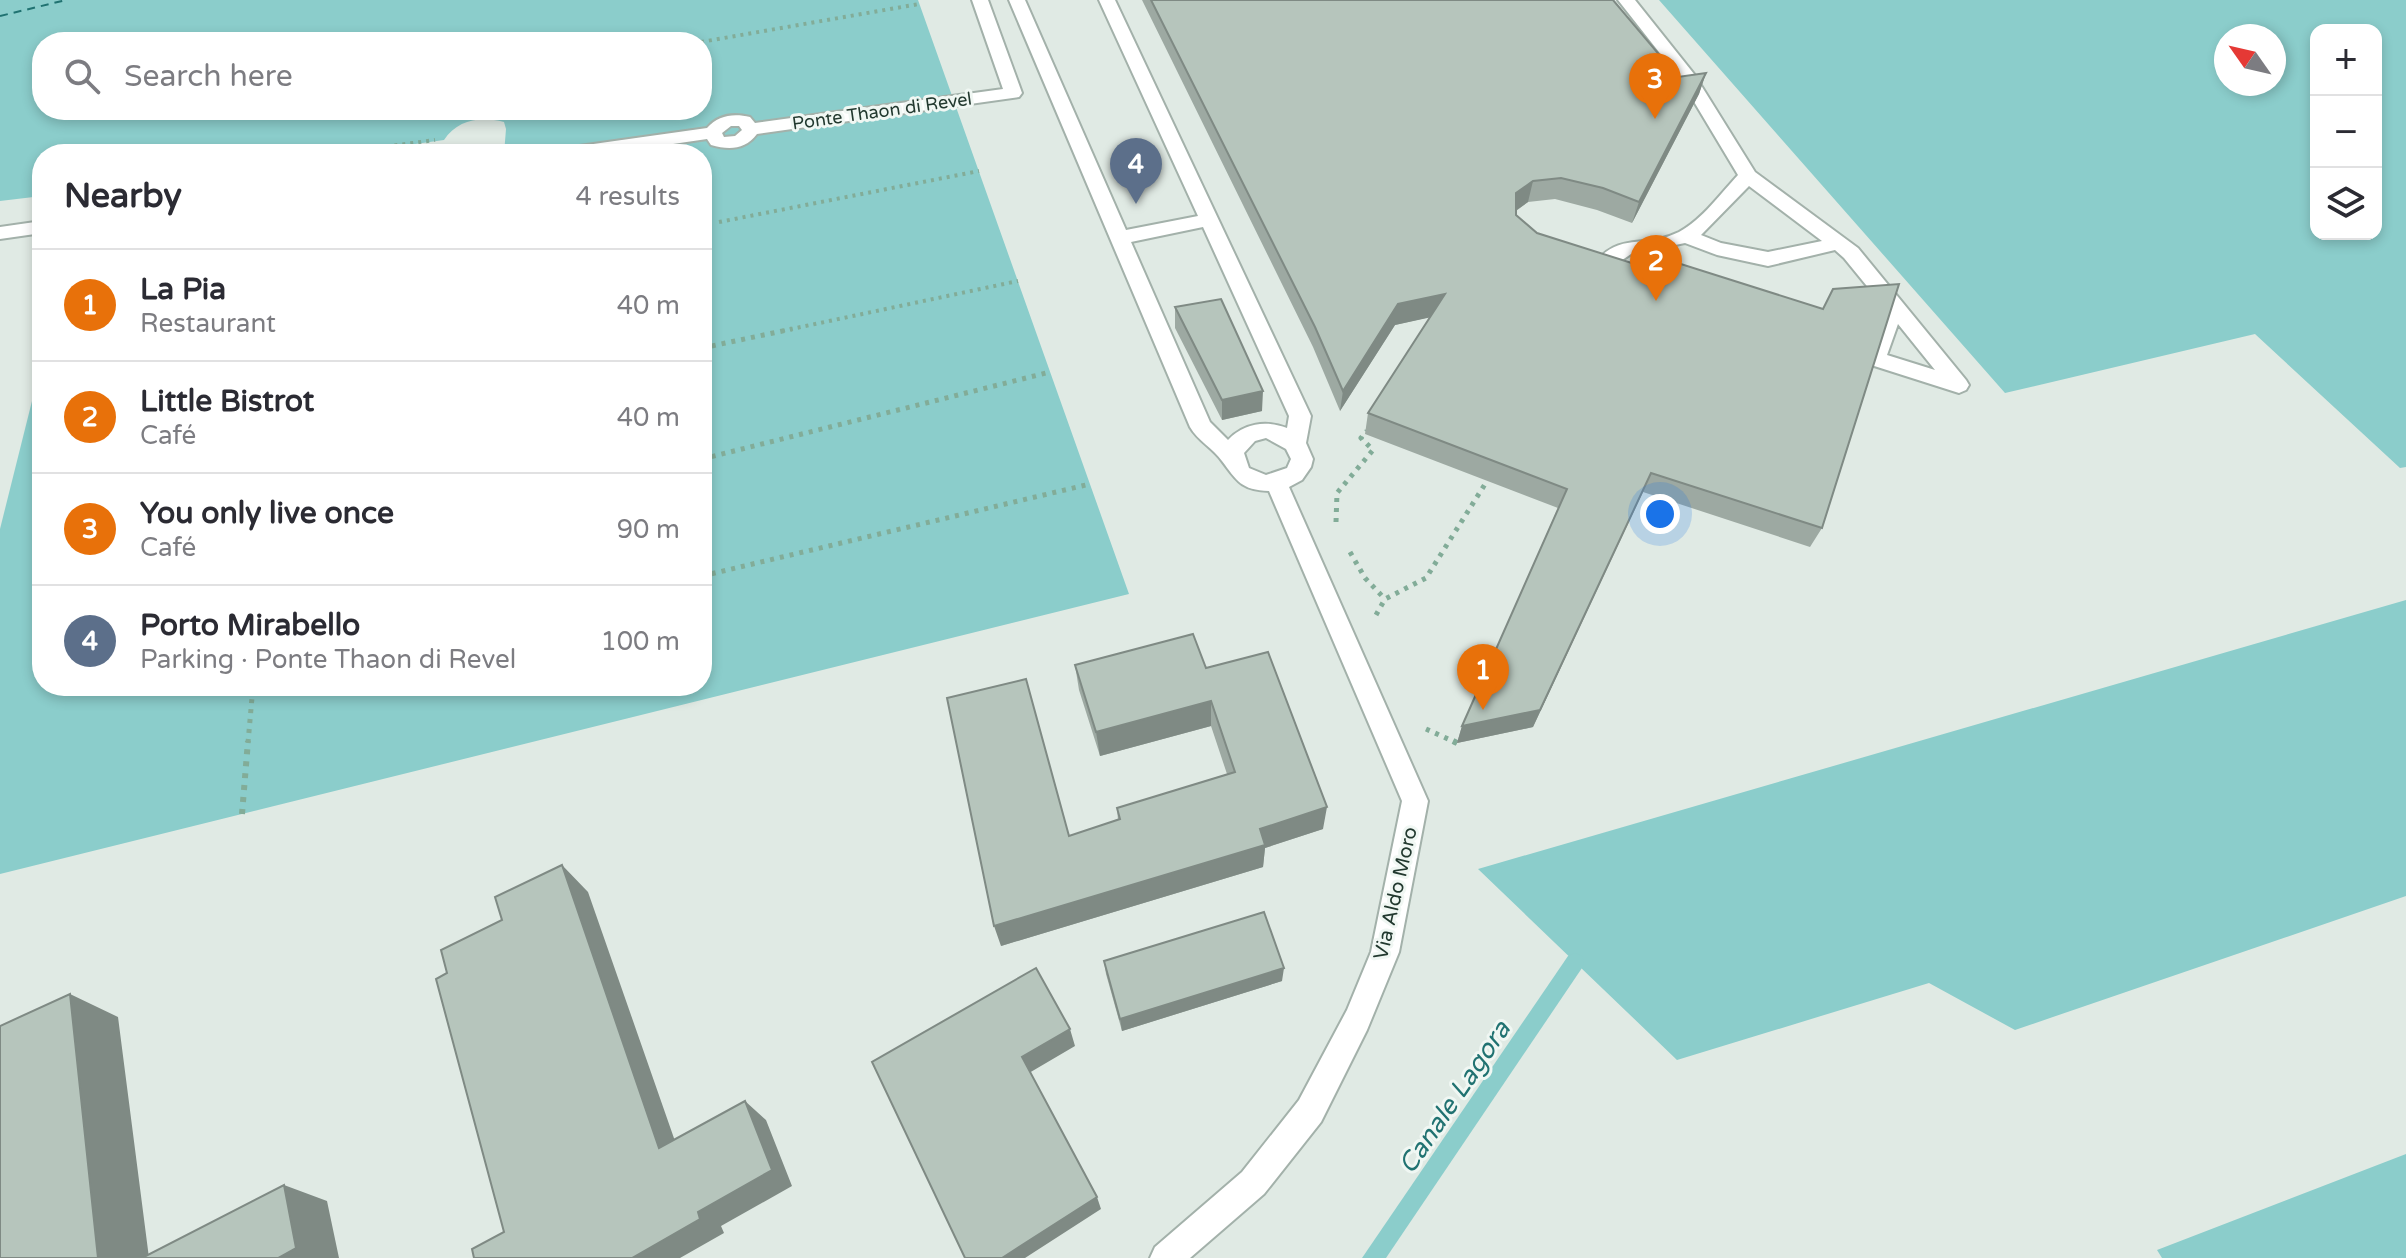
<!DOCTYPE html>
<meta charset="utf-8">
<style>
:root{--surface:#fff;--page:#f7f7f7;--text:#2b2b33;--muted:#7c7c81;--line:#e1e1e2;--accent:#ea695f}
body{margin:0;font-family:"Varela Round",sans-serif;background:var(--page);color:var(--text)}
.controls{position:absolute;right:24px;top:24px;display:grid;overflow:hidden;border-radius:16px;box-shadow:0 4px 12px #0003}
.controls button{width:72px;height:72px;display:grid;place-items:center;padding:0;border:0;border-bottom:2px solid var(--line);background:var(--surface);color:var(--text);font:40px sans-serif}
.compass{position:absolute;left:2214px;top:24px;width:72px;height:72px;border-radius:50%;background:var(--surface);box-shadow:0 4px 12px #0003;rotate:304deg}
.you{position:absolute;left:1660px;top:514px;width:28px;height:28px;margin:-20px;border:6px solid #fff;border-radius:50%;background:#1a73e8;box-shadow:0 0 0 12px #1a73e833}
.badge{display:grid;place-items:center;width:52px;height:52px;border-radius:50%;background:var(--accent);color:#fff;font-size:26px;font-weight:700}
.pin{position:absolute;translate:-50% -66px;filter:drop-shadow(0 2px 4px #0008)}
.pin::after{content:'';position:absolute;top:42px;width:28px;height:24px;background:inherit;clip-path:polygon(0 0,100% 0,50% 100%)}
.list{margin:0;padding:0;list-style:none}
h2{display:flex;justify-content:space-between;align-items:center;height:104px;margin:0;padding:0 32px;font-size:34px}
h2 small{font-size:26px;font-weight:400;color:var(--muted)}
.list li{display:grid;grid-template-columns:52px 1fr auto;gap:24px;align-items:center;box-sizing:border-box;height:112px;padding:0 32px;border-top:2px solid var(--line)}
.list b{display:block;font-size:30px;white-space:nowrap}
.list p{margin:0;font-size:26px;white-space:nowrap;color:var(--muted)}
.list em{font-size:26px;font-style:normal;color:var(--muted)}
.icon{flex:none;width:44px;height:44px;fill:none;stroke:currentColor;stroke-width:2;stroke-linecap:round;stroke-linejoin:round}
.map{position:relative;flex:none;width:2406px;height:1258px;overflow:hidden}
.search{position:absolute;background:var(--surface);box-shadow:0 4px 12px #0003;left:32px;top:32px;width:680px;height:88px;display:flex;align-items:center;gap:20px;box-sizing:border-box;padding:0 28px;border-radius:32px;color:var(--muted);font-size:30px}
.panel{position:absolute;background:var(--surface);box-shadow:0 4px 12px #0003;left:32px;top:144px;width:680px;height:552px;border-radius:32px}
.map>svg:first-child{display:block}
.water{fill:#8bcdcb;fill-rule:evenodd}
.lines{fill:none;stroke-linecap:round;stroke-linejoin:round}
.stream{fill:#8bcdcb;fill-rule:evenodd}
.ferry{stroke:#207271;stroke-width:2;stroke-dasharray:8 6;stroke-linecap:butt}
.lane-casing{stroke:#a3b1aa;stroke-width:4}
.street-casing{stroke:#a3b1aa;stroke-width:4}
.path-far2{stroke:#82ac98;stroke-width:4;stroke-dasharray:3 5;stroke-linecap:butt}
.path-far1{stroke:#82ac98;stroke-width:5;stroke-dasharray:4 6;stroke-linecap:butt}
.path{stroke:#82ac98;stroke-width:6;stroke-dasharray:5 7;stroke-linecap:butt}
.lane{fill:#fff;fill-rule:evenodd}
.street{fill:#fff;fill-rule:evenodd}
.wall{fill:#9da9a2}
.shaded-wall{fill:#7f8a84}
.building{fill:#b6c5bc;stroke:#7f8a84;stroke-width:2}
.labels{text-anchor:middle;stroke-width:6;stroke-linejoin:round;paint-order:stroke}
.far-street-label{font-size:18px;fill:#22392f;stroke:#f0f7f3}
.street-label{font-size:20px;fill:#22392f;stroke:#f0f7f3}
.near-water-label{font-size:26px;font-style:italic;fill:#207271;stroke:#f0f7f3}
</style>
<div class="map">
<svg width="2406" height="1258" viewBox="0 0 2406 1258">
<rect width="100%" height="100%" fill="#e0eae4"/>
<path class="water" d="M0,0H918L1129,594L0,874V529L42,361V686H702V154H504L506,129L504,122C481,116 458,119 444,140L343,154H42V196L0,201ZM42,42H702V110H42Z
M1659,0H2406V467L2400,468L2255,334L2005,393ZM2316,30H2376V234H2316ZM2274,36V84H2226V36Z
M2406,600V896L2015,1030L1929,983L1677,1060L1478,869Z
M2406,1154V1258H2162L2157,1250Z"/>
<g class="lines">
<path class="stream" d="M1575,953L1582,956L1584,962L1582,968L1386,1258H1362L1568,956Z"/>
<path class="ferry" d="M0,16L66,0"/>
<defs>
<path id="lane" d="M1009,0H1025L1126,230L1198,216L1099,0H1115L1311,416L1306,443L1313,459L1311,467L1302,480L1289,487L1428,801L1399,952L1367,1030L1321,1122L1264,1194L1190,1258H1150L1155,1247L1242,1172L1299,1100L1347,1010L1371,952L1402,801L1269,491C1241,490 1237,481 1222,461C1213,448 1198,441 1190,427ZM1203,227L1289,416L1287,428C1266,420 1244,423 1228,440L1210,422L1131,242ZM1266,438L1286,449L1291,459L1287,468L1266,475L1249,468L1244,453L1255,441Z"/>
<path id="street" d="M972,0H988L1022,93L1019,97L757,134C745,150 729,150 711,145L707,139L605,154H556L565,148L707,128C718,115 734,113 750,117L755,123L1003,89ZM739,126L742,130L735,136L724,137L722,133L731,126Z
M1618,0H1635L1694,74L1755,172L1858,248L1966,380L1969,385L1966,390L1959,393L1868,364L1865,359L1884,307L1844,258L1835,250L1768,266L1717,255L1685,243L1631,254L1612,267L1603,280H1589L1586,275C1616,227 1640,251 1679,232C1702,220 1721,193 1738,175L1681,80ZM1749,186L1822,241L1768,252L1721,243L1701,235ZM1898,324L1935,370L1887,355Z
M42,221V233L0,239V227Z"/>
</defs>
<use href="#lane" class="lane-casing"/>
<use href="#street" class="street-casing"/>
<path class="path-far2" d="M701,42L919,4
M331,154L435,140
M719,222L979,171
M782,331L1018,281"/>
<path class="path-far1" d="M702,348L792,329
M702,459L1050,372
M1336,522L1337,493L1373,450L1361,438L1367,431
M1350,552L1365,578L1385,599
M702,576L1090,484
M1376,615L1385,599L1426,578L1487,481
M1426,729L1457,743
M248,743L253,686"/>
<path class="path" d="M1453,741L1457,743
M242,814L248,741"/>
<use href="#lane" class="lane"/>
<use href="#street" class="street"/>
</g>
<path class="wall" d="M1142,0H1613L1678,77L1706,73L1699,94L1632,223L1597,210L1555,199L1528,202L1516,211V215L1822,528L1810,547L1643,492L1533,727L1457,743L1462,726L1558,508L1365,434L1368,413L1430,317L1395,325L1340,411L1313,347Z
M1175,307L1262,411L1222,420L1175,328Z
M1075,665L1206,668L1323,829L1265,848L1263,867L1001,946L1069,836L1118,820L1117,808L1227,774L1211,726L1100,756L1079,690Z
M1104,961L1282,981L1122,1031L1106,974Z"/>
<path class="shaded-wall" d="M1706,73L1699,94L1632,223L1639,202Z
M1533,181L1528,202L1511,214L1516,193Z
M1445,294L1441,315L1395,325L1340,411L1343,391L1398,304Z
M1263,391L1262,411L1222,420V400Z
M1651,473L1533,727L1457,743L1462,726Z
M1211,701V726L1100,756L1096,732Z
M1327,807L1323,829L1265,848L1263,867L1001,946L994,926L1260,829Z
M562,865L588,892L683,1164L659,1148Z
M1284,968L1282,981L1122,1031L1120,1019Z
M70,994L118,1017L149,1258H98Z
M1070,1029L1075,1046L1029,1073L1022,1057Z
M745,1101L766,1120L792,1186L721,1226L724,1233L680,1258H632Z
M284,1185L327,1201L339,1258H278Z
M1097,1197L1101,1209L1025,1258H1002Z"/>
<path class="building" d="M1151,0H1613L1678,77L1706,73L1639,202L1603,188L1561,178L1533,181L1516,193V215L1537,233L1638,265L1646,253L1823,309L1833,289L1899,284L1822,528L1651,473L1540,710L1462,726L1567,489L1368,413L1445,294L1398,304L1343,391L1315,327Z
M1221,299L1263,391L1222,400L1175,307Z
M1193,634L1206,668L1268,652L1327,807L1260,829L1265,845L994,926L947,698L1026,679L1069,836L1120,819L1117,808L1235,772L1211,701L1096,732L1075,665Z
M562,865L659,1148L745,1101L772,1170L698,1212L700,1219L632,1258H474L472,1249L504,1232L436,979L447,973L441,950L502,920L495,897Z
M1264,912L1284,968L1120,1019L1104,961Z
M1036,968L1070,1029L1022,1057L1097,1197L1002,1258H965L872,1062Z
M70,994L98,1258H0V1026Z
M284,1185L296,1248L278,1258H142Z"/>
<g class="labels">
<g class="far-street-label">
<text transform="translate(882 111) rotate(-8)" y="6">Ponte Thaon di Revel</text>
</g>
<g class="street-label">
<text transform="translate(1395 893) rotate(-77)" y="7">Via Aldo Moro</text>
</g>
<g class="near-water-label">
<text transform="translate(1454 1097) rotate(-56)" y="9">Canale Lagora</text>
</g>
</g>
</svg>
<div class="controls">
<button>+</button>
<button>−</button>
<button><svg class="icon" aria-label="layers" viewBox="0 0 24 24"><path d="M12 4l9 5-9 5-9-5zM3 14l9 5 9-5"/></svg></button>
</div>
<svg class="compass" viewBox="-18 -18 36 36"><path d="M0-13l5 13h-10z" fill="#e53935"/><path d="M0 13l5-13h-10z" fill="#7c7c81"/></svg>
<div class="you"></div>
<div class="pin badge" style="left:1483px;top:710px;background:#e8710a">1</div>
<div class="pin badge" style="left:1656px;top:301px;background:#e8710a">2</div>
<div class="pin badge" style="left:1655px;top:119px;background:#e8710a">3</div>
<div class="pin badge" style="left:1136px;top:204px;background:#5c6f8a">4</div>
<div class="search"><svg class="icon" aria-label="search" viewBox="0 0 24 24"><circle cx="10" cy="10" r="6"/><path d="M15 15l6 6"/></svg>Search here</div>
<section class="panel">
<h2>Nearby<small>4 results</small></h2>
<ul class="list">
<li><span class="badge" style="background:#e8710a">1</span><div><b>La Pia</b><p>Restaurant</p></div><em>40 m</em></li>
<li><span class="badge" style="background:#e8710a">2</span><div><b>Little Bistrot</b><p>Café</p></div><em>40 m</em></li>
<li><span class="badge" style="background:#e8710a">3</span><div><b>You only live once</b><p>Café</p></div><em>90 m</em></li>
<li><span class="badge" style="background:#5c6f8a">4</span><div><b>Porto Mirabello</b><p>Parking · Ponte Thaon di Revel</p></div><em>100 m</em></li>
</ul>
</section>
</div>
